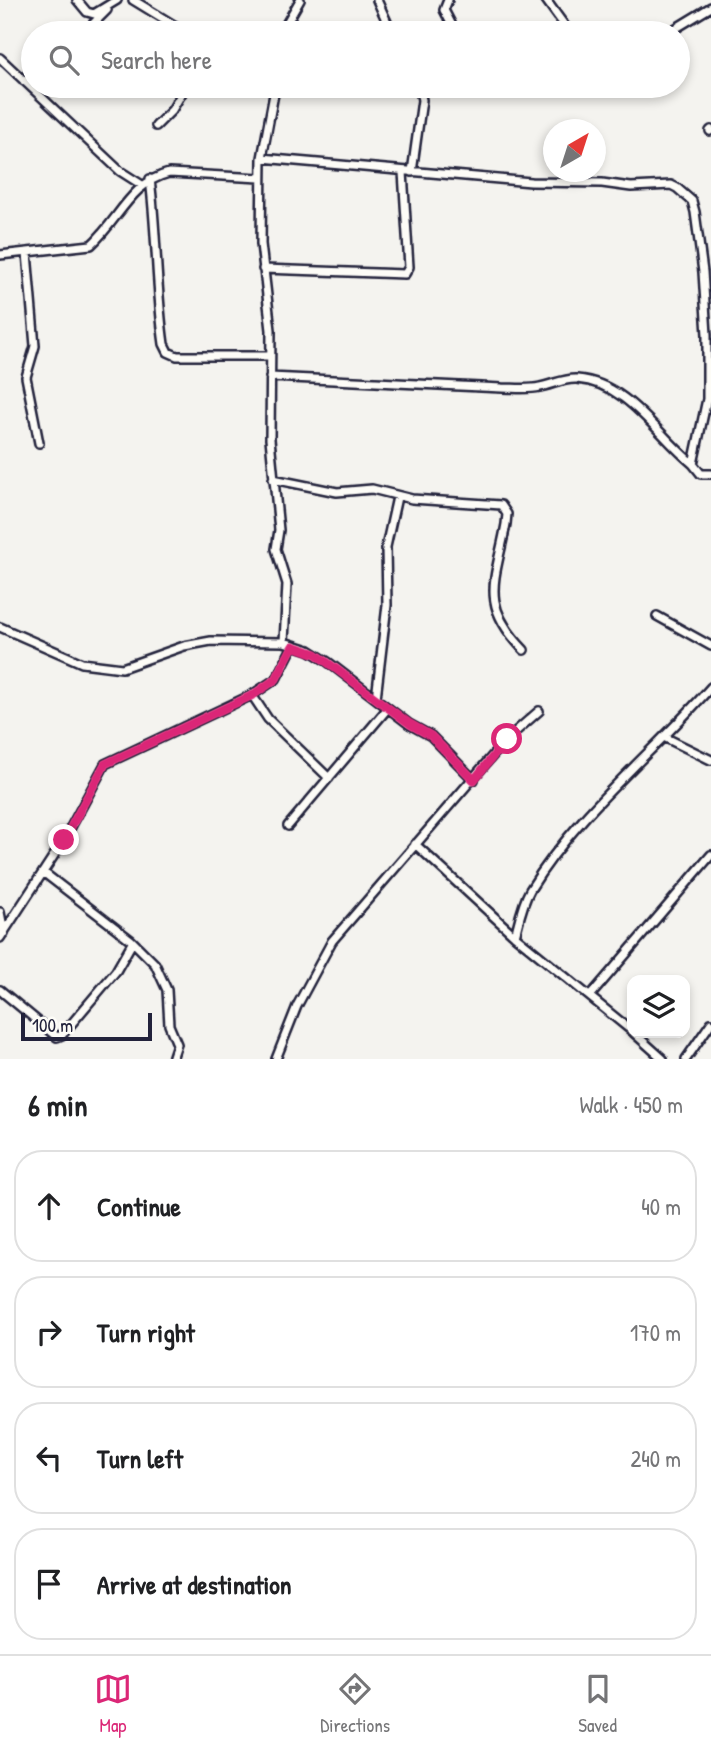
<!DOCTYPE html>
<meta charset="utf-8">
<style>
:root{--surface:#fff;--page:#f6f6f6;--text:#202124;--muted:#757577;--line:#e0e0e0;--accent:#db2777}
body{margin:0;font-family:"Patrick Hand",sans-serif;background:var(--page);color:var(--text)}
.controls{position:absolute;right:21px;bottom:21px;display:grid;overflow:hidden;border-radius:14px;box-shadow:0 4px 10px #0003}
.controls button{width:63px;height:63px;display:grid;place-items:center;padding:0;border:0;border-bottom:2px solid var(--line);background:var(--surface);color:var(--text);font:35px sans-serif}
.compass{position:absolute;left:543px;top:119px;width:63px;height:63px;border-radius:50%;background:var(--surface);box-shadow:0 4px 10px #0003;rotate:39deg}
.scale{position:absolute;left:21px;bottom:18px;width:131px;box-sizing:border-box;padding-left:7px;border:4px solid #22223b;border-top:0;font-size:19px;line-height:24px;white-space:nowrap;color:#22223b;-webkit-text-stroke:5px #fdfcf7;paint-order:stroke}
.stop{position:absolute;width:21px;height:21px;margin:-16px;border:5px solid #db2777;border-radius:50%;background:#fff}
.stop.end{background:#db2777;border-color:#fff;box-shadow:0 2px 7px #0008}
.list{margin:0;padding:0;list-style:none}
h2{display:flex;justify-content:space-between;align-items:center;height:91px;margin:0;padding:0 28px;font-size:30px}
h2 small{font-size:23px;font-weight:400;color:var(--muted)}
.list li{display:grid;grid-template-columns:46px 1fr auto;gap:21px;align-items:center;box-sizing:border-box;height:112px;margin:0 14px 14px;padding:0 14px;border:2px solid var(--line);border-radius:28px}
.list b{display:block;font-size:26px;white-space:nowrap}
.list em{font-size:23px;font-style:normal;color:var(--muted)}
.icon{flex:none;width:38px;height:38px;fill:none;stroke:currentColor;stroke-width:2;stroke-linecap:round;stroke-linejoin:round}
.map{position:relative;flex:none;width:711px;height:1059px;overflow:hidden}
.search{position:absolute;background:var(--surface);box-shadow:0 4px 10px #0003;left:21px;right:21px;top:21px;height:77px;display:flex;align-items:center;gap:18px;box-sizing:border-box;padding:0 24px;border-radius:38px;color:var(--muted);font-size:26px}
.sheet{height:595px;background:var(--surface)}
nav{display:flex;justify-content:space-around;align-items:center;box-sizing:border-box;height:98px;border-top:2px solid var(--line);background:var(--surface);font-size:19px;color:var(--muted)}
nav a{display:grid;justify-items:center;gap:4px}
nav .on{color:var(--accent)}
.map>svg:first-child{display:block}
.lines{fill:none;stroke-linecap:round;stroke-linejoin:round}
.street-casing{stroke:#22223b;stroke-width:12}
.street{stroke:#fdfcf7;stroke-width:7}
.route{stroke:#db2777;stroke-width:9}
</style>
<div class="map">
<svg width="711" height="1059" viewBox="0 0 711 1059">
<rect width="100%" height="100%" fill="#f4f3ef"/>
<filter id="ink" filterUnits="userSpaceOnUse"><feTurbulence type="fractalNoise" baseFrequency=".0143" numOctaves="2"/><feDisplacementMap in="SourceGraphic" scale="14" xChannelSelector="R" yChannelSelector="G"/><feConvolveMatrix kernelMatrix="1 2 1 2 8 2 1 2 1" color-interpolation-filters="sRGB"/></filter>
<g filter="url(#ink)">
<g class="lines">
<defs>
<path id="street" d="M77,0L87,12L94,14L117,0
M133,0L187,33
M377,0L392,33
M448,0L444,10L456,33
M546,0L570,33
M84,33L107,10
M281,33L300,0
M668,33L711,7
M0,58L120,171L142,185
M24,81L33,74
M272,86L274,94L262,158L261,244L271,330L270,439L279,530L276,549L287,584L284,642L309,650L328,662L409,724L431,736L474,780
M156,126L172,110L186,86
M710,131L711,130
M262,158L531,182L602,183L631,187L671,185L677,188L692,201L695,212L703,272L707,335V399L693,464L701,474H711
M412,172L422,100L419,86
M150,179C157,234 156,289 164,344L168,352L177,356H270
M27,253L35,346L26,377L39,443
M0,255L91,245C119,220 130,183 169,173L260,178
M263,269L405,274L409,267L403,172
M270,377L502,388C514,388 528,390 540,387C552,385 564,378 577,379C628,383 657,435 693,464
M273,479L337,492L372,489L412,499L501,505L507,514L506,524C496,580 478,603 524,650
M657,616L711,646
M0,627L82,663L122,668L184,646L211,641L284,642
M252,695L268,719L329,778
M376,698L387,605L386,547L397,497
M666,738L711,760
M288,826L388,708
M415,844L515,936L632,1031
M43,872L131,940L155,964L167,990L169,1025L177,1044L172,1059
M0,912L4,933
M515,936C519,921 522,904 530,890C577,813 651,755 711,687
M0,938L64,840L105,764L252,695L276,679L293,646
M0,990L57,1037L62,1035L116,971L132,943
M591,995L711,855
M634,1033L663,1059
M276,1059L297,1006L332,941L507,739L539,711
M686,1059L711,1023"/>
</defs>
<use href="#street" class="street-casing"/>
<use href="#street" class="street"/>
</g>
</g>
<g class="lines" filter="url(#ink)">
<path class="route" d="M64,840L105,764L253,695L276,679L293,646L316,654L410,724L431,736L474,780L507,739"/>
</g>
</svg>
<div class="controls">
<button><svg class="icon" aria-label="layers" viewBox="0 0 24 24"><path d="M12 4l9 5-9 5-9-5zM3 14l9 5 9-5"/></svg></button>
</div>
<svg class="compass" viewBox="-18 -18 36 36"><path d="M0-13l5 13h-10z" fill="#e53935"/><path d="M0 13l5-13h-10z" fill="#757577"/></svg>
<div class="scale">100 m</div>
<div class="stop" style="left:507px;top:739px"></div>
<div class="stop end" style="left:64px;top:840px"></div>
<div class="search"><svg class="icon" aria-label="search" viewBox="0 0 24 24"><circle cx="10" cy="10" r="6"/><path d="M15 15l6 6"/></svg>Search here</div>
</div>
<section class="sheet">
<h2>6 min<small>Walk · 450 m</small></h2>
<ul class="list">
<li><svg class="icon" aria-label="ahead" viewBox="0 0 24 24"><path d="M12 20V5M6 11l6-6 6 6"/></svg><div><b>Continue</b></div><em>40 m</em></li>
<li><svg class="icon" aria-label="right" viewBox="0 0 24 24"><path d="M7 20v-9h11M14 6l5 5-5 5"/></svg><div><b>Turn right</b></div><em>170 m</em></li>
<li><svg class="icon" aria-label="left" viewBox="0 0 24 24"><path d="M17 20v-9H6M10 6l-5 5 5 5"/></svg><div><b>Turn left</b></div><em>240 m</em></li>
<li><svg class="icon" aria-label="arrive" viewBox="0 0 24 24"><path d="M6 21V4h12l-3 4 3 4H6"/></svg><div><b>Arrive at destination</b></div></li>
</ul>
</section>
<nav>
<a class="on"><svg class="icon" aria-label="map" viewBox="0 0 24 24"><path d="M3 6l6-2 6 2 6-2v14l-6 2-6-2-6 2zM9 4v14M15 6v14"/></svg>Map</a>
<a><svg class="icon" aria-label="directions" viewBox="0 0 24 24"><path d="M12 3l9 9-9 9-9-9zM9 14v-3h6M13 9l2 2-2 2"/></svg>Directions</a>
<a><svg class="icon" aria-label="saved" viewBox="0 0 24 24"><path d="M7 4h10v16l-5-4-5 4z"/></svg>Saved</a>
</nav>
